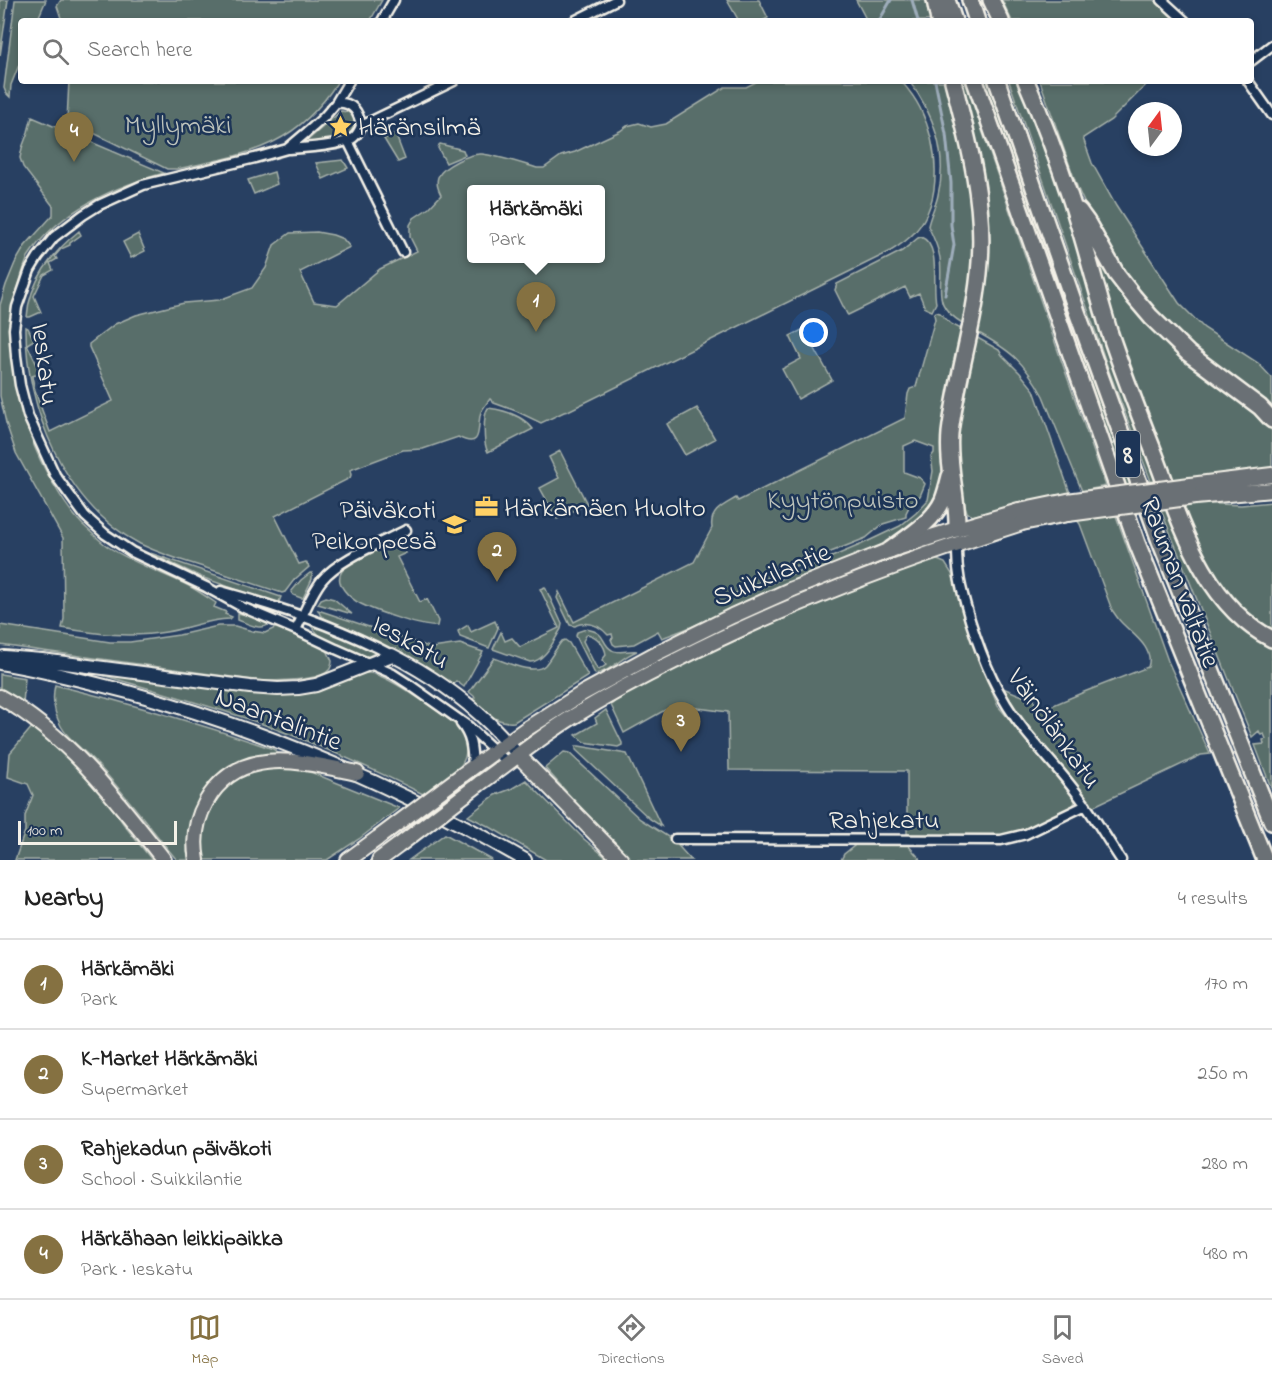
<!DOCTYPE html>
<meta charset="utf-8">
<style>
:root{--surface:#fff;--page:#f6f6f6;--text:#222;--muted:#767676;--line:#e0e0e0;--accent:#857141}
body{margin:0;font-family:"Indie Flower",sans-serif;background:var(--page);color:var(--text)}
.compass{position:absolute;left:1128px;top:102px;width:54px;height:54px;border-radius:50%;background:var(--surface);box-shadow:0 3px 9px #0003;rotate:15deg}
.scale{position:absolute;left:18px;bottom:15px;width:159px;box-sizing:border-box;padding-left:6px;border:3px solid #f4f1e8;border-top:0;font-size:16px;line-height:21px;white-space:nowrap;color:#f4f1e8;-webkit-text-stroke:4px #1d3557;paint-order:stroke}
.you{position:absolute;left:814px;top:333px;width:21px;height:21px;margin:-15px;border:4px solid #fff;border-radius:50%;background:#1a73e8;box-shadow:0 0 0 9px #1a73e833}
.badge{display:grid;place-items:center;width:39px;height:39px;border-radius:50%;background:var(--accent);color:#fff;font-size:20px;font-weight:700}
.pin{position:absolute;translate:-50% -50px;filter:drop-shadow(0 2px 3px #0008)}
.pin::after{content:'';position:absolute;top:32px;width:21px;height:18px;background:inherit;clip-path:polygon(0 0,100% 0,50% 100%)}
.popup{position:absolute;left:467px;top:185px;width:138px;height:78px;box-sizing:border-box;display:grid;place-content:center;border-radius:6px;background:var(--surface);filter:drop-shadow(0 2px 4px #0005);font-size:20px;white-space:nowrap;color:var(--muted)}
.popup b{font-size:22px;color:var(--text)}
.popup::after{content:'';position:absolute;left:50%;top:100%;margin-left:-12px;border:12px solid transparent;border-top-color:var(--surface)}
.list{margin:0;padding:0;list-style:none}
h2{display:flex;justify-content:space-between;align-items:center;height:78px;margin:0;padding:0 24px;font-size:26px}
h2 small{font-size:20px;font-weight:400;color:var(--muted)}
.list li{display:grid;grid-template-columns:39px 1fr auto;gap:18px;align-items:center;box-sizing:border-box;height:90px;padding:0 24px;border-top:2px solid var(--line)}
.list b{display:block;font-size:22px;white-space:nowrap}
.list p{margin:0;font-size:20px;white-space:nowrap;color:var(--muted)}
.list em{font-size:20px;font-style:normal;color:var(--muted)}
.icon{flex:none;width:33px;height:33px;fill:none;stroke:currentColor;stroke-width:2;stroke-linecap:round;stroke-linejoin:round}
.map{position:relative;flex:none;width:1272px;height:860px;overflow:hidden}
.search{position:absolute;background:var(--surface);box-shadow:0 3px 9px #0003;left:18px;right:18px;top:18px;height:66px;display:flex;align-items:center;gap:15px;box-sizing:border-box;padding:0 21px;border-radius:6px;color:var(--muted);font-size:22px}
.sheet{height:438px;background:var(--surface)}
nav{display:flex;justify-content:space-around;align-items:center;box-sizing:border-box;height:84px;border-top:2px solid var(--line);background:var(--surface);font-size:16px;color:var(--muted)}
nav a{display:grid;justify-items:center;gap:3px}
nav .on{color:var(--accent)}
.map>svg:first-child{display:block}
.green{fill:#586e6a;stroke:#a6b0a9;stroke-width:1.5;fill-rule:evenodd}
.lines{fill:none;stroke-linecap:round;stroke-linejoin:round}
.stream{stroke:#9eadbb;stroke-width:3}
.minor-casing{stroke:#f4f1e8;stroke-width:13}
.secondary-casing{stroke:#f4f1e8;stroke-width:16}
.primary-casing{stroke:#f4f1e8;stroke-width:18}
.motorway-casing{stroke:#f4f1e8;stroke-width:20}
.minor{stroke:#1d3557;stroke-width:8}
.secondary{stroke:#1d3557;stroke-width:12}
.primary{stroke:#6a7074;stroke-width:14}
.motorway{stroke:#6a7074;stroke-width:15}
.primary-bridge-casing{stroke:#f4f1e8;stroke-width:18;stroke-linecap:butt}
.primary-bridge{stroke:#6a7074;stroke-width:14}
.labels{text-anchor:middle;stroke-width:5;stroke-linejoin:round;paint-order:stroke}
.shield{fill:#1d3557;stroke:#b4b9bc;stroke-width:1.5}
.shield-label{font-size:26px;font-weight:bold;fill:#f4f1e8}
.park-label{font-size:27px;fill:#bdc3bc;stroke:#1d3557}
.poi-label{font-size:27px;fill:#f4f1e8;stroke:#1d3557;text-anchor:start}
.street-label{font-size:27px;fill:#f4f1e8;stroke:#1d3557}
</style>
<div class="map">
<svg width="1272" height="860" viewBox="0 0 1272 860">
<rect width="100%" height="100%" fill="#284062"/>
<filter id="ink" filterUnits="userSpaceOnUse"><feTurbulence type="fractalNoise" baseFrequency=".0167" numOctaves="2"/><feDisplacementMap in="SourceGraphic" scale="12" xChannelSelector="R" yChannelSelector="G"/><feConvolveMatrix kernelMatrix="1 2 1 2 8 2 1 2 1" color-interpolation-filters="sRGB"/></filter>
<g filter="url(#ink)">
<path class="green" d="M0,0H8L0,56Z
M15,0H46L37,21H21V60L11,85L10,97L6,93L4,88Z
M61,0H382L370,21H62L57,6Z
M727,0H759L768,18L762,21H739Z
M856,0H926L932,21H867Z
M1002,0H1154L1176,21H1012Z
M69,81H338C296,148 247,154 177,169H167L67,120Z
M758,81H901C908,89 915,98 920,108C938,145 944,199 915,232C908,240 899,246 889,252L568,411L564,412L541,423L516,411L494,403L490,399C487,403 483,408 481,412C476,425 485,451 458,437L423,449L403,450L350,470L351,475L350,478L275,516L299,564L306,562L309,567L294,580L285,592L282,593C255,584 227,575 200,566C180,560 159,553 140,544C65,505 25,408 26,327L28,328L34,340L27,344L40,371L39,374L32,376L35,391L50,432L113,401L89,347V344L115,324L136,315L184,303L219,300L252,288L266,268L274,245L290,233L317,232L333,235L343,239L350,247L300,272L314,302L337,305L380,269L417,251L410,237V225L414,218L429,208L441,195C438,189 436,184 438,177C443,166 470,153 482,154C499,156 520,163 537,168H544L561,156L575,152L620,131L627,126L639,123L651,127L666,124L725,87H746ZM472,190H600V258H472Z
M909,81H948C955,111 963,141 968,172C976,223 973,273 964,324C930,304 944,290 940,258C938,246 933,236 928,226C930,215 936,206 938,195C948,155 934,113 909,81Z
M960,81H965C1012,216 1057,352 1106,486L1082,491L1043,396C1024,361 1010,350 975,331L981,299Z
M983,81H990L1131,487L1125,488Z
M1009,81H1021L1030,102L1160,483L1152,484L1108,368Z
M1040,81H1150L1111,120L1083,138L1092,163L1116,206L1179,303L1204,328L1258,363L1272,378V410L1201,356L1145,301L1117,264L1098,233L1078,189Z
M341,111L348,112L354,117C357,136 342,137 328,140C321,142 315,143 308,144L307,141Z
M32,117L164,173C113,187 58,211 28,257C0,324 15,423 54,485C62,499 72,514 83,525C91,532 99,540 107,546C132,563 162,573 189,586C198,591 207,597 216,603L214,607L226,612L225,614L232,617L230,619C208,619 187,629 166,632C131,638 97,634 62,628L64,619L63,538L16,453L6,423L0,396V305L6,285L15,263L25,246L53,215V206L23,167L20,158L22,148L28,132Z
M395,133L405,159L398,162L384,139Z
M440,144L463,150L465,155L446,163L438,148L439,145Z
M343,160L348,168L323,179L316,163Z
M274,172L277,184L254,194L248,180Z
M79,231L81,235L70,243V245L61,249L55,256L57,259L50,263L53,270L44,275L34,296L41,312L30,317H27C29,282 53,252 79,231Z
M138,234L145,251L131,258L123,242Z
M921,237C941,245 932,285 936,303L932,311L925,308L919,293L910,297L905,287L848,315L847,314L835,290L837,284L902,251L918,238Z
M1092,243L1116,283L1267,423L1272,431V470L1171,481L1120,345L1090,244Z
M936,312L940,313L951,324L963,330L943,433L941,458L943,480L932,508L898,536L872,550L830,566L691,627L662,638L658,631L634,644L616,646L613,644L611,639L613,638L612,634L608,635C601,627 591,622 580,624C572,626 578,627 570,625L557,598L559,592L574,622L694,562L712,528C709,511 724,505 736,498L738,501L905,418L908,394L910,389L916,387L935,319L934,314ZM915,441L934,448V453L931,457L933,471L928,500L916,513L900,526L860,545L745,594L736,593L773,575L866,538L883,524L906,517V513L912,501L920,496L925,484L920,478L904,472V446Z
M804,329L832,380L798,399L782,369L801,359L790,336Z
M974,336L999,350L1002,355L1020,373L1034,390L1070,493L1018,504L972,516L967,512L961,492L956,433Z
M488,408C504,410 523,416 533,429L488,452C483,444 483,415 488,408Z
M697,408L715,439L685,455L667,424Z
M560,451L587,504L557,519L540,488L559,478L549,457Z
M1272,502V632C1227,608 1198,553 1182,507L1197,503L1241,505Z
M1169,508L1184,543L1272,645V790L1255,745L1264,744L1263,740L1266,739L1264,734L1261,735L1259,731L1252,737L1161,510Z
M1115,513L1168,661L1210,754L1201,755L1092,807L1017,713L1002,690L1003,688L1025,697L1034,698L1035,713L1084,692L1148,667C1155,648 1132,634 1121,622C1118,619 1115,614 1112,610L1080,524L1077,520Z
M391,544L396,545L406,553L397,557L420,602L427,599L438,621L437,626C423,628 375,611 361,604C351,599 333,584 342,571C349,562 379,550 391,544Z
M150,553L281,597L278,604L201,577Z
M935,559L945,563L952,574L981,665L998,706L1073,794L1075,802L1072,807L1038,824L1022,831L1011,834L993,836L907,835V771L729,770L728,712L690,707L665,710L624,733L611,705L621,696L732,640L822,600L930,560Z
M310,573H312V579L303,598H301L293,595L291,592L301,580Z
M545,587L562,624L561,629C554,640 545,662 530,662L493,649L501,632L505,641L512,638L520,647L559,628L540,589Z
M326,597L334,599L352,614L318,604L321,599Z
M318,610L432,648L460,644L483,652L464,687L456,681L453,684L384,648L329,621L321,616Z
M238,613L257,618L270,624C260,631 249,624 238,620Z
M495,621L498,628L489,648L460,637L458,631L468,625L471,632Z
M312,624L347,637L376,651L375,653L367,657L360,656L320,636L311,626Z
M0,625L110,642H130L179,635L218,626H235L252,631L265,633L277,627L327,650L332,661C332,663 331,668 329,670C321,681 274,681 261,681L0,645Z
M586,629C608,633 600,643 612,650C618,654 629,650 637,651C621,657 612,671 595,674L576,636L577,632ZM587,634C597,636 605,645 606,655L602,660L606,665L599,670L597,669L583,641Z
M565,640L569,643L588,676L514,722C496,724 486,711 472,700L475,697L469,692L494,658C506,662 534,676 545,665C551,658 556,648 562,641Z
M103,673L259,694L361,673C364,673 367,673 370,673C387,675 455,720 464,734C467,740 467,750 465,757C460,774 438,785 425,795C373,769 320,745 265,725C212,706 157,691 102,675Z
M0,674L25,678L23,704L0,691Z
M55,685C129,703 201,724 273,749L278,753L214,782L206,791L194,813L189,826L187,852L189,860H177C150,828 125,793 96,763C85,750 69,741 61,726C54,713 52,698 55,685Z
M606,710L622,743V745L618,747L584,742L576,735L597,723L595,718Z
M33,726L58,743L99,789L125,826L152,860H15L25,831V816L33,795L28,784L8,777L10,753Z
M576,746H579L627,754L661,826L650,819L576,750Z
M564,752L569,753L640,819L673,840L691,860H628L545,768Z
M264,767L292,768L313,773L399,808L359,839L327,860H203L200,844L206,814L223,789L239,777Z
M526,780L584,839L609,860H546L490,827L468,816L495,795L511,789Z
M445,834L492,860H409Z
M858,843L907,844L921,860H841L844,854Z"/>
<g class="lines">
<path class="stream" d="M912,0L918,21
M879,21L891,0
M935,81L946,134L951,183V225L954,245L945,295"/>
<defs>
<path id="minor" d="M1162,0L1185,21
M382,21L394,0
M574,21L616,0
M1251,61L1272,45
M349,81L336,103L324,117L313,127L287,149L255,158L143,185L99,205L83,215L54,237L38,257L30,270L17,307L14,329L16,356L20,385L28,416L55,475L85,516L105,534L132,552L206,587L244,608L296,630L336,649L393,674L410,685L468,726L508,763
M1248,81L1272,115
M336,103C352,101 359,112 361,126
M348,141L403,252
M288,149C302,148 342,146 353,138C357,135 359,131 361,126L454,81
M957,544C956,573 962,592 970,620C983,661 998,697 1025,731C1045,756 1068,779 1086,806C1098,823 1109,842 1121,860
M221,591C280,607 337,626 392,655
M296,630C304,613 311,594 322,580C339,559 381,543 406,530
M461,724C472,737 472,750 473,767
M675,839L1001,840L1026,834L1086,805"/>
<path id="secondary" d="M4,657L42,660L250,687L278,689L298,688L316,685L392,655C427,673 461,696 490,724C500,734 509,744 518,755
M0,663C43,670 86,681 128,692C267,730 400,788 525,860"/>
<path id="primary" d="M1190,485L1272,475
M1195,497L1272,490
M0,697C69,736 116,799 164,860
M518,755L621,860
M462,775L526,729L583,693L655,654L732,616L792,589L890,550L957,529L1019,511
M479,784C510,762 539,738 571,718C605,697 640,678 675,661C786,604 903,561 1022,523
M197,860C193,840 196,820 206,802C239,743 303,762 357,773
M348,860L378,838
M379,860L398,846"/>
<path id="motorway" d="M935,0L939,21
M947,0L954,21
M970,0L977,21
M991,0L1001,21
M953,81C968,139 985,202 980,262C976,320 957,375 950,433C947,467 958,496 957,529
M975,81L1137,543L1265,860
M997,81L1076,309L1160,541L1272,822
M1026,81C1043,120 1058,160 1071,200C1085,243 1096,288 1109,331C1123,373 1139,414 1155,455C1180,521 1204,605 1272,639
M1079,211L1087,222L1117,275L1134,297L1151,317L1188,353L1260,407L1272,420
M890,550C909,536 933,522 943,500C946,492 948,484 950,476"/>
</defs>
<use href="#minor" class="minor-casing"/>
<use href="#secondary" class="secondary-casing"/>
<use href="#primary" class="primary-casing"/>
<use href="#motorway" class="motorway-casing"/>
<use href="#minor" class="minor"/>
<use href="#secondary" class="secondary"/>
<use href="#primary" class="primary"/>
<use href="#motorway" class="motorway"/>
<defs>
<path id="primary-bridge" d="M1019,511L1067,501L1190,485
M1022,523L1068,514L1195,497
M378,838L462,775
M398,846L479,784"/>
</defs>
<use href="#primary-bridge" class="primary-bridge-casing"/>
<use href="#primary-bridge" class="primary-bridge"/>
</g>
</g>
<defs>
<symbol id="sight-bare" viewBox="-9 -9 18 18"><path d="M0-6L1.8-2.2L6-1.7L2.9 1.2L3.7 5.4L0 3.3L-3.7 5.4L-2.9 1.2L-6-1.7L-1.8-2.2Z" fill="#ffd166" stroke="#1d3557" stroke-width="2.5" paint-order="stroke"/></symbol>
<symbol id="office-bare" viewBox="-9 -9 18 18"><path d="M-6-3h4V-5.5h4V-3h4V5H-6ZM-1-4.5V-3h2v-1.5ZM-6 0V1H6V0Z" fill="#ffd166" stroke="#1d3557" stroke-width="2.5" paint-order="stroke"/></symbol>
<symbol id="school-bare" viewBox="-9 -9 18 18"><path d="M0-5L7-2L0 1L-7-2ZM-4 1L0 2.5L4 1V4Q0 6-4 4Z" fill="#ffd166" stroke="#1d3557" stroke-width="2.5" paint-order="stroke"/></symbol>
</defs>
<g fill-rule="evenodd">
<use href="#sight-bare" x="324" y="110" width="33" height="33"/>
<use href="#office-bare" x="470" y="490" width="33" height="33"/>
<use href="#school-bare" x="438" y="508" width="33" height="33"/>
</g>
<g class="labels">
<rect class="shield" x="1116" y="431" width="24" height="46" rx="4.5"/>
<g class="shield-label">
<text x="1128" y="463">8</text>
</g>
<g class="park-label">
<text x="178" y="133">Myllymäki</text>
<text x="843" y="508">Kyytönpuisto</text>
</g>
<g class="poi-label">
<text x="358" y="135">Häränsilmä</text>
<text x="504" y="516">Härkämäen Huolto</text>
<text x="436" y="518" text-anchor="end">Päiväkoti<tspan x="436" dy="31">Peikonpesä</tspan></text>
</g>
<g class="street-label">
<text transform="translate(46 364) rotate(83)" y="9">Ieskatu</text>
<text transform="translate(771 574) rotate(-23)" y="9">Suikkilantie</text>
<text transform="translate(1181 582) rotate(69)" y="9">Rauman valtatie</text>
<text transform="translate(411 641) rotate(29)" y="9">Ieskatu</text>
<text transform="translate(279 718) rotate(21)" y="9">Naantalintie</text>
<text transform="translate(1055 728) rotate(54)" y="9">Väinölänkatu</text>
<text x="884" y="828">Rahjekatu</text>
</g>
</g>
</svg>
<svg class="compass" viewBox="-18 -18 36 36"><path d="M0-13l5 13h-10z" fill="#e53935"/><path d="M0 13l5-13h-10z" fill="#767676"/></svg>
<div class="scale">100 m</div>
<div class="you"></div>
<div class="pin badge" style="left:536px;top:332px">1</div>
<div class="popup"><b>Härkämäki</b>Park</div>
<div class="pin badge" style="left:497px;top:582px">2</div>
<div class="pin badge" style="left:681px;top:752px">3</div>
<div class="pin badge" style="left:74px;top:162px">4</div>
<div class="search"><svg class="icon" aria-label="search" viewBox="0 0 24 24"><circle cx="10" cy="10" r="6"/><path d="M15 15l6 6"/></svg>Search here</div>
</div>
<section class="sheet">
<h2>Nearby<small>4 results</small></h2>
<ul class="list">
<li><span class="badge">1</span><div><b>Härkämäki</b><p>Park</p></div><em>170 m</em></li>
<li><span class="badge">2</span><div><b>K-Market Härkämäki</b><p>Supermarket</p></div><em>250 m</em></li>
<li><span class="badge">3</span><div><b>Rahjekadun päiväkoti</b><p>School · Suikkilantie</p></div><em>280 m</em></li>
<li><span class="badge">4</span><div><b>Härkähaan leikkipaikka</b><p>Park · Ieskatu</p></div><em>480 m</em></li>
</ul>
</section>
<nav>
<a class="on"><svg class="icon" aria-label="map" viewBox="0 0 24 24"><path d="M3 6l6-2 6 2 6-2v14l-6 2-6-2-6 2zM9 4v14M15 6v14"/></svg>Map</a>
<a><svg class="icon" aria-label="directions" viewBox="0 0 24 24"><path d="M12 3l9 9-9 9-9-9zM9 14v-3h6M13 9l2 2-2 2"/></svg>Directions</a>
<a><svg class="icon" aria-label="saved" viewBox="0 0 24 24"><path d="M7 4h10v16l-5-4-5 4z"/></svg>Saved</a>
</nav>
